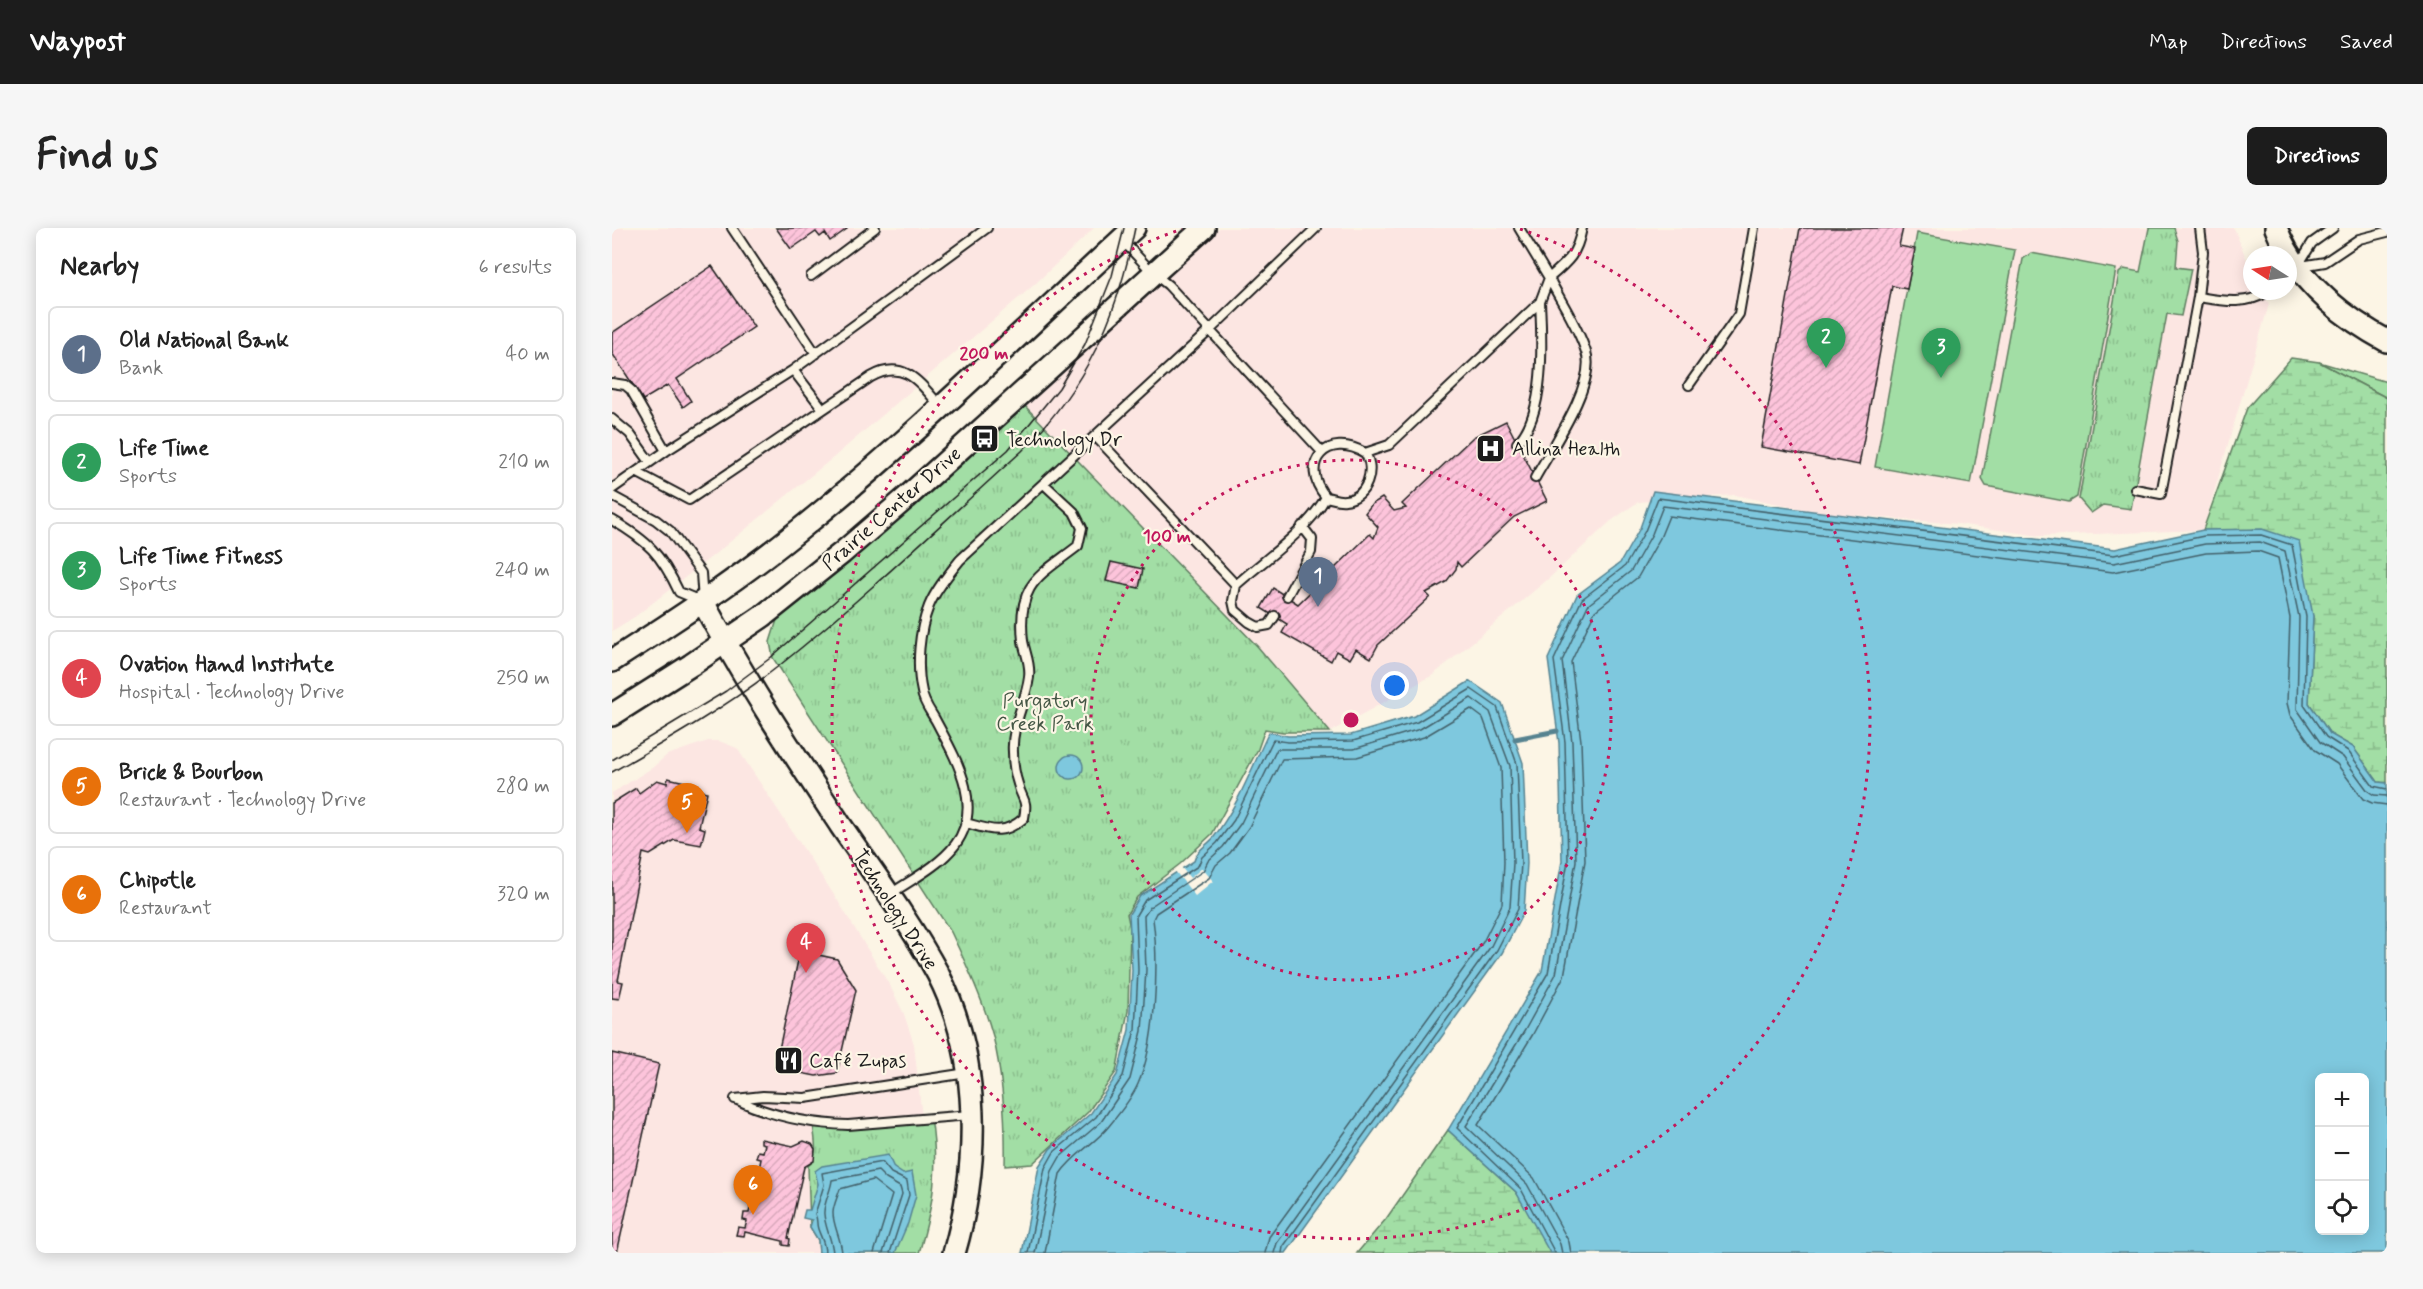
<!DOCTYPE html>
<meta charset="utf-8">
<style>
:root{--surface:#fff;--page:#f6f6f6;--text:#222;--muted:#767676;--line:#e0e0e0;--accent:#1c1c1c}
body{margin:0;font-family:Mynerve,sans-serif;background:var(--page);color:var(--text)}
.controls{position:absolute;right:18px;bottom:18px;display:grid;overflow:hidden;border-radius:9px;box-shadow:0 3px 15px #0003}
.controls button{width:54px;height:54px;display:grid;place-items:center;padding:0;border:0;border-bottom:2px solid var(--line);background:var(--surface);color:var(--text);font:30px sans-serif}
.compass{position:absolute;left:1631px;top:18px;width:54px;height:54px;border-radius:50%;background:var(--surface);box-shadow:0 3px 15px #0003;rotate:282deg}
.you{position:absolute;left:783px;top:458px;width:21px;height:21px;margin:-15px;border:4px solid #fff;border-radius:50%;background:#1a73e8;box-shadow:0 0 0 9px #1a73e833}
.badge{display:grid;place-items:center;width:39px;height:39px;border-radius:50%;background:var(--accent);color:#fff;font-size:20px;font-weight:700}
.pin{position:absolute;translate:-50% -50px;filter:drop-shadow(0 2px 3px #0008)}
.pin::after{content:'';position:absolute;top:32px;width:21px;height:18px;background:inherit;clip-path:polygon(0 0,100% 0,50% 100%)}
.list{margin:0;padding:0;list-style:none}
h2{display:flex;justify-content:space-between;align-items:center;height:78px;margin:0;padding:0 24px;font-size:26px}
h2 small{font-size:20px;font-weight:400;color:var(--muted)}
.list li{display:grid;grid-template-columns:39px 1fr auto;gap:18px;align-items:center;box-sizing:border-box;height:96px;margin:0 12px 12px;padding:0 12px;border:2px solid var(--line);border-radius:9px}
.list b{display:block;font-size:22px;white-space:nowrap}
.list p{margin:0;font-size:20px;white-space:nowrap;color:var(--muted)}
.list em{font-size:20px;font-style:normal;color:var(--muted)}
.icon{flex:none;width:33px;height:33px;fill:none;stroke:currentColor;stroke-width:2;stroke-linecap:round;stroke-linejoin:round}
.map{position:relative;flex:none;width:1775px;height:1025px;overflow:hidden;border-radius:9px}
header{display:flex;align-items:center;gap:36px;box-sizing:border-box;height:84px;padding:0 30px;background:var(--accent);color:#fff}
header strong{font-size:28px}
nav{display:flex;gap:33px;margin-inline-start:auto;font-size:21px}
.intro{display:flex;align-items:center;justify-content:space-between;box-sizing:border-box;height:144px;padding:0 36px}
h1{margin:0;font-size:42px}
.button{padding:15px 27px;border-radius:9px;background:var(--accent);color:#fff;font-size:21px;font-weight:700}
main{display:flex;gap:36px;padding:0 36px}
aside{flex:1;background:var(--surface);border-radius:9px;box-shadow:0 3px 15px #0003}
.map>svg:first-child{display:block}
.built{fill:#fce6e2}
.grass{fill:#a2dea5;stroke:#5f7d60;stroke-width:1.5}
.wetland{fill:url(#wetland-marsh);stroke:#5f7d60;stroke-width:1.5}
.park{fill:url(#park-tufts);stroke:#5f7d60;stroke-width:1.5}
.water{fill:#7ec8de;stroke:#578390;stroke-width:1.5;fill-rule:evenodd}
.pier{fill:#fcf5e5}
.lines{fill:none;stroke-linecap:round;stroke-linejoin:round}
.shore{stroke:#43616a;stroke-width:1.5}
.stream{stroke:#578390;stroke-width:5}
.building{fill:url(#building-hatch);stroke:#1c1c1c;stroke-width:1.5}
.lane-casing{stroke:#1c1c1c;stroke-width:12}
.secondary-casing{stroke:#1c1c1c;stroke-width:26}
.lane{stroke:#fcf5e5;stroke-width:8}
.secondary{stroke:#fcf5e5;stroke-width:21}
.tram{stroke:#1c1c1c;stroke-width:1.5}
.ring{fill:none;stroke:#c2185b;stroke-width:3;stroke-dasharray:3 6}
.labels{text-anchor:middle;stroke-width:4.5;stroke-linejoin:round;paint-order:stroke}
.poi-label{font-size:20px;fill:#1c1c1c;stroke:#fcf5e5;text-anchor:start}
.street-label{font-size:20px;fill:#1c1c1c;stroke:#fcf5e5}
.park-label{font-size:20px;fill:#445645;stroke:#fcf5e5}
.centre{fill:#c2185b;stroke:#fcf5e5;stroke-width:3}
.ring-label{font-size:18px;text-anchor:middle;font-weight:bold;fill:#c2185b;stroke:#fcf5e5;stroke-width:4.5;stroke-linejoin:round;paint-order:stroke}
</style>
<header>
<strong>Waypost</strong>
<nav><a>Map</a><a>Directions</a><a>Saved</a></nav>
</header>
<div class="intro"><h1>Find us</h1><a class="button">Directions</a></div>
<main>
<aside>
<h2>Nearby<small>6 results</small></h2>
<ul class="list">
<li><span class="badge" style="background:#5c6f8a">1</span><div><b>Old National Bank</b><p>Bank</p></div><em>40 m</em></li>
<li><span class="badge" style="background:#2e9e5b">2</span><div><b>Life Time</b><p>Sports</p></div><em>210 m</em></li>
<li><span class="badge" style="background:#2e9e5b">3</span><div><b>Life Time Fitness</b><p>Sports</p></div><em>240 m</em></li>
<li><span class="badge" style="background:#e0444e">4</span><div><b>Ovation Hand Institute</b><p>Hospital · Technology Drive</p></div><em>250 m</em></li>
<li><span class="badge" style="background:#e8710a">5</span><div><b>Brick &amp; Bourbon</b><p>Restaurant · Technology Drive</p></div><em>280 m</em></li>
<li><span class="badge" style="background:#e8710a">6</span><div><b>Chipotle</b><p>Restaurant</p></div><em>320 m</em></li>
</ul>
</aside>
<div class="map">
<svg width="1775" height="1025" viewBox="0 0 1775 1025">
<defs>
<pattern id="wetland-marsh" width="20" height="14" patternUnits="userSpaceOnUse" patternTransform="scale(1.5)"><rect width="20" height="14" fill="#a2dea5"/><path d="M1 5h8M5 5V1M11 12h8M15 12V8" fill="none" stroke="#8bbe8d"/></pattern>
<pattern id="park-tufts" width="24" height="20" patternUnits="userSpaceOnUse" patternTransform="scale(1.5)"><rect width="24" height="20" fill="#a2dea5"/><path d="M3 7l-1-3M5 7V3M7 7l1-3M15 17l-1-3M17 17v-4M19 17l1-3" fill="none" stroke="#8bbe8d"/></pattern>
<pattern id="building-hatch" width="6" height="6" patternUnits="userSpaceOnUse" patternTransform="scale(1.5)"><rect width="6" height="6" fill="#fdc4db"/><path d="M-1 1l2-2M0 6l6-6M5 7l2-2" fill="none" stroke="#d8a8bb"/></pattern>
</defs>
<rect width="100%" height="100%" fill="#fcf5e5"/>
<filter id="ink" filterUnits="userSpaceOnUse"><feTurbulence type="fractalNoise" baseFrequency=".0167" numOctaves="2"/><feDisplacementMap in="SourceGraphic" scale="12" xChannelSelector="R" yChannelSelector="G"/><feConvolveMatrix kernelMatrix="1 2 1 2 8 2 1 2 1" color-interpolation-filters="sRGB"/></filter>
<g filter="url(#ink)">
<path class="built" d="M0,0H482L423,56L222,229L108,322L24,388L0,403Z
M607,0H1622L1640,45V63H1649L1657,76L1591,302L1428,308L1346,296L1205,284L1123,267L1026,274L999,293L935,352L821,447L718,504L646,419L412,177Z
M96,513H107L125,520L226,673L278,758L292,786L302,816L310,890L307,1025H0V565L40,540L55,527Z"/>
<path class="grass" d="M1305,5L1403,22L1359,256L1263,239Z
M1419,25L1504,41L1465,269L1457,274L1374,258L1370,251L1411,31Z
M1707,134L1775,154V170Z"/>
<path class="wetland" d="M1679,130L1707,134L1775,170V555L1766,554L1741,519L1718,506L1697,475L1701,388L1591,302L1635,180Z
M836,902L904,964L945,1025H745L774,991Z"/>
<path class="park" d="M1537,0H1562L1566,13L1564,39L1579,41L1569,88L1555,86L1519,281L1491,277L1479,285L1467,271L1507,45L1512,41L1528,44Z
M412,177L646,419L718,504H671L653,501L646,521L600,606L568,636L525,669L515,686L518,700L516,783L504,844L476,884L420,936L393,938C394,895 391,850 381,808C371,772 355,738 339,704L161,430L158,414L165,392L253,321Z
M319,889C327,941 322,974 307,1025H207L206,1012L198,999L196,938C208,928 202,909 201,895L218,896Z"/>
<path class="water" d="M1041,263L1503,321L1591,302L1650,301L1687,313L1701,388L1697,475L1718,506L1741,519L1766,554L1775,555V1025H938L904,964L836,902L930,743L950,633L947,515L936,431L965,367L1008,335L1028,300ZM1708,850H1752V1002H1708Z
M858,453L890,475L911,535L915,635L912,683L890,725L674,1025H410L427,938L438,921L479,885L505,847L517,802L520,742L517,686L528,668L582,633C585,621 595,618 602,609C626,578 640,539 657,504L676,508L739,507L802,488Z
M447 539a12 12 0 1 1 24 0a12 12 0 1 1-24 0Z
M276,927L282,940L291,946L300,944L304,967L296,995L283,1025H207L206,1012L198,999L200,992L191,990L193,982H198L206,956L203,943L210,938Z"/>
<path class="pier" d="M569,639L578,650L590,640L601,653L583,668L563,643Z"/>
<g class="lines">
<path class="shore" d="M213,1025C213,1015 209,1010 206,1001C204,995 206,992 203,986L212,957L210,945L270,934L279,945L295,953L297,967L278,1025
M221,1025C220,1011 213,1000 212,986C211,976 219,963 220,952L266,943L274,951L288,959L290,966L271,1025
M230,1025C229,1010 221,998 221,985C221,978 226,968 228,961L261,952L280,967L262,1025
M416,1025L433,940L442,924L484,889L511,848L523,802L526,742L524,687L533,672L586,638L590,629L605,615L622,592L661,512L676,514L741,513L805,494L859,461L885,479L905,536L909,635L906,681L885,722L671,1019L670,1025
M423,1025L440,943L448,929L489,894L518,851L530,803L534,742L532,688L539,678L591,643L596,633L611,619L629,595L665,521H742L808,501L859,470L878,484L898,538L901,635L898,679L879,718L665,1015L662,1025
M433,1025L448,946C461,926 483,916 497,898C507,886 520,870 526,856C544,815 547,735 541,691L544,685L597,650L604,637L618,625L637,599L670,531L745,529L812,509L859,481L871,490L889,540L892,634L890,676L871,714L657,1009L653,1025
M943,1025L909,961L845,900L936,745L956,633L953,514L942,432L970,371L1013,338L1033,303L1046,270L1502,327L1592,308L1649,307L1680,317L1694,389L1692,477L1714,509L1736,523L1761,558L1775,561
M950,1025L948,1016L915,956L854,898L913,802L944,746L964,633L960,514L950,433L976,377L1019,343L1040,306L1051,278L1502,335L1593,316L1648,314L1673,323L1687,389L1685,481L1708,514L1731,529L1756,563L1762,567L1775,568
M959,1025L957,1014L922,950L866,897L921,806L952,748L973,633L969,513L959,434L983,383L1026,349L1048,310L1057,288L1501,344L1594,325L1646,323L1666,330L1678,390L1675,475L1678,487L1703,522L1725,536L1751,571L1760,575L1775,577"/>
<path class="stream" d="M903,511L945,503"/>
</g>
<path class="building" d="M164,0H234L235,1L218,13L213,5L208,9L204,4L179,21Z
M1188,0H1291L1287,18L1303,21L1295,61L1280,58L1247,237L1149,219Z
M100,38L142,99L65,151L79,173L71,179L56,157L31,172L0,125V105Z
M894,193L935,273L902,289L849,339L845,334L844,341L834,354L814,365L818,369L766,417L759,430L744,421L738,431L724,423L719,433L670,405L675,396L649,380L661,360L686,376L758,306L762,310L766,299L753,285L760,276L770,270L782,283L794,280L790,276L861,209Z
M499,334L531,341L527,360L494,353Z
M56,550L77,555L75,560L95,564L87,599L93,601L89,617L62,612L38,627L31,625L6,753L11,754L7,771L0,770V575L24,560L27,565L45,552L55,555Z
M188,723L225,731L244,762L225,845L204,848L163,840Z
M0,825L47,836L5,1025H0Z
M149,911L181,918L192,913L200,916L203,921L202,933L192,939L176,1010L178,1011L177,1018L171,1017V1013L133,1004L132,1008L124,1007L126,999L133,1000L135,993L131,992L132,985H137L139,976L135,975L143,941H147L149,931L144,930L146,923L151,924L153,916L149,915Z"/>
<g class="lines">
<defs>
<path id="lane" d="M120,0L204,126
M1588,0L1591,24L1586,69C1611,73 1634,78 1657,63
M511,13L541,45L556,57L710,224
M1689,38L1713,34L1747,11L1775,4
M1676,47L1685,39L1700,15L1721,0
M199,48L263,0
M181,142L211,181
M0,155L13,157L19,162L54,223
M1077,157L1127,86L1142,0
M0,191L18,206L38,234
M483,208L624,357C653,331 695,303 714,269C720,270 726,273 733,272C755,270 764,242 753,225L777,217L928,74L937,50L907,0
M905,215C934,187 930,112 928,74
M24,244L77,272L259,149C292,130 308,155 328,178
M923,250C939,221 985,155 974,124C966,98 949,74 937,50C957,33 965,26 970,0
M0,261L54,223L181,142L375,0
M1523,261L1549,266L1586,69
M0,268L44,292L58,303L89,345L91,374L67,364C49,326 36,313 0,292
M714,269C685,235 716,203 753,225
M624,357L621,373L623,382L637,394L646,399L657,397L663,388
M675,368L699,324L700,311L690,298
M354,595C379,602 391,608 412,590C416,570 410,573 406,556C403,547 401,534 401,524C399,498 414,474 417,449C419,436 413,425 411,413C405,355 426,349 466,318L470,300L462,284L432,256
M277,667C299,652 327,638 343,617C373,578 343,529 324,493C319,484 311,474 310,464C304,437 307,403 317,378C324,361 337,346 348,332L598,102L704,0
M123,871C159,888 197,896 236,897L358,887
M123,871L151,868L193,870L355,845"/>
<path id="secondary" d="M1664,0C1684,52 1727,87 1775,113
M91,374C132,451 181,525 229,598C262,646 298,694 326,746C369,830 368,936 342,1025
M0,433C64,392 127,351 186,303C303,209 411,102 522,0
M0,487L79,437L151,388L230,325L294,270L592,0"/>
</defs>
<use href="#lane" class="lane-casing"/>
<use href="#secondary" class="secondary-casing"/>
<use href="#lane" class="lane"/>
<use href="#secondary" class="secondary"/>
<path class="tram" d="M0,532L114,463L157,431L396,222L447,160L473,116L500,48L512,0
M0,544C58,511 116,478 168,437C252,370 330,295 410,223C475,157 505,90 523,0"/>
</g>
</g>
<g class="ring">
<circle cx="739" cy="492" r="260"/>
<path d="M908 1A519 519 0 1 1 570 1"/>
</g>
<defs>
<symbol id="bus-square" viewBox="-11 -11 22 22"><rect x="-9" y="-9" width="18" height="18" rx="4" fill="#1c1c1c" stroke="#fcf5e5"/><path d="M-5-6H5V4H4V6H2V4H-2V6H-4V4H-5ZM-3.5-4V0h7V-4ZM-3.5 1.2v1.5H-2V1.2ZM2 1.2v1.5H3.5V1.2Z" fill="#fff"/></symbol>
<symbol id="hospital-square" viewBox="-11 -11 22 22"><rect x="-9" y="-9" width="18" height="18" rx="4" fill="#1c1c1c" stroke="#fcf5e5"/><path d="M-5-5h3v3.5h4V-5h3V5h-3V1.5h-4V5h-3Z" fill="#fff"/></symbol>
<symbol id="restaurant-square" viewBox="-11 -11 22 22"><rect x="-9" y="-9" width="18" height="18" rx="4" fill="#1c1c1c" stroke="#fcf5e5"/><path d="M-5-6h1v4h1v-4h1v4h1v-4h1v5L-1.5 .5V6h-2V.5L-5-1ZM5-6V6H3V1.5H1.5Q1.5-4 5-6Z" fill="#fff"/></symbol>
</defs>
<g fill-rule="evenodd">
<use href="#bus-square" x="356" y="194" width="33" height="33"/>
<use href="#hospital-square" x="862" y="204" width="33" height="33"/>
<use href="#restaurant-square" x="160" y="816" width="33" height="33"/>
</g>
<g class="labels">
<g class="poi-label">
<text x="394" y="218">Technology Dr</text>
<text x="900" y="227">Allina Health</text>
<text x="197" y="839">Café Zupas</text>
</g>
<g class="street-label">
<text transform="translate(279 280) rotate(-41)" y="7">Prairie Center Drive</text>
<text transform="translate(284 681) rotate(57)" y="7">Technology Drive</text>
</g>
<g class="park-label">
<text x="433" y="479">Purgatory<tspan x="433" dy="23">Creek Park</tspan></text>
</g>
</g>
<circle cx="739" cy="492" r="9" class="centre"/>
<g class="ring-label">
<text x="372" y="131">200 m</text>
<text x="555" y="314">100 m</text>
</g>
</svg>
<div class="controls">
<button>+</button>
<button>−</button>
<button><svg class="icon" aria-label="locate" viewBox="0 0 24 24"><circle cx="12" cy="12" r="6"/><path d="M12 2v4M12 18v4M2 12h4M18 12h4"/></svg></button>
</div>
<svg class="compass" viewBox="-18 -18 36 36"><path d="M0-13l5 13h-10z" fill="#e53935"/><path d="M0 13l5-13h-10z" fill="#767676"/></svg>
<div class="you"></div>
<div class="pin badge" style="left:706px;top:379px;background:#5c6f8a">1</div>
<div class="pin badge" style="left:1214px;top:140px;background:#2e9e5b">2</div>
<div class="pin badge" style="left:1329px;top:150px;background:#2e9e5b">3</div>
<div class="pin badge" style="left:194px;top:745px;background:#e0444e">4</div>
<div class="pin badge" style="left:75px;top:605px;background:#e8710a">5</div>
<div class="pin badge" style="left:141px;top:987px;background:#e8710a">6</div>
</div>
</main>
